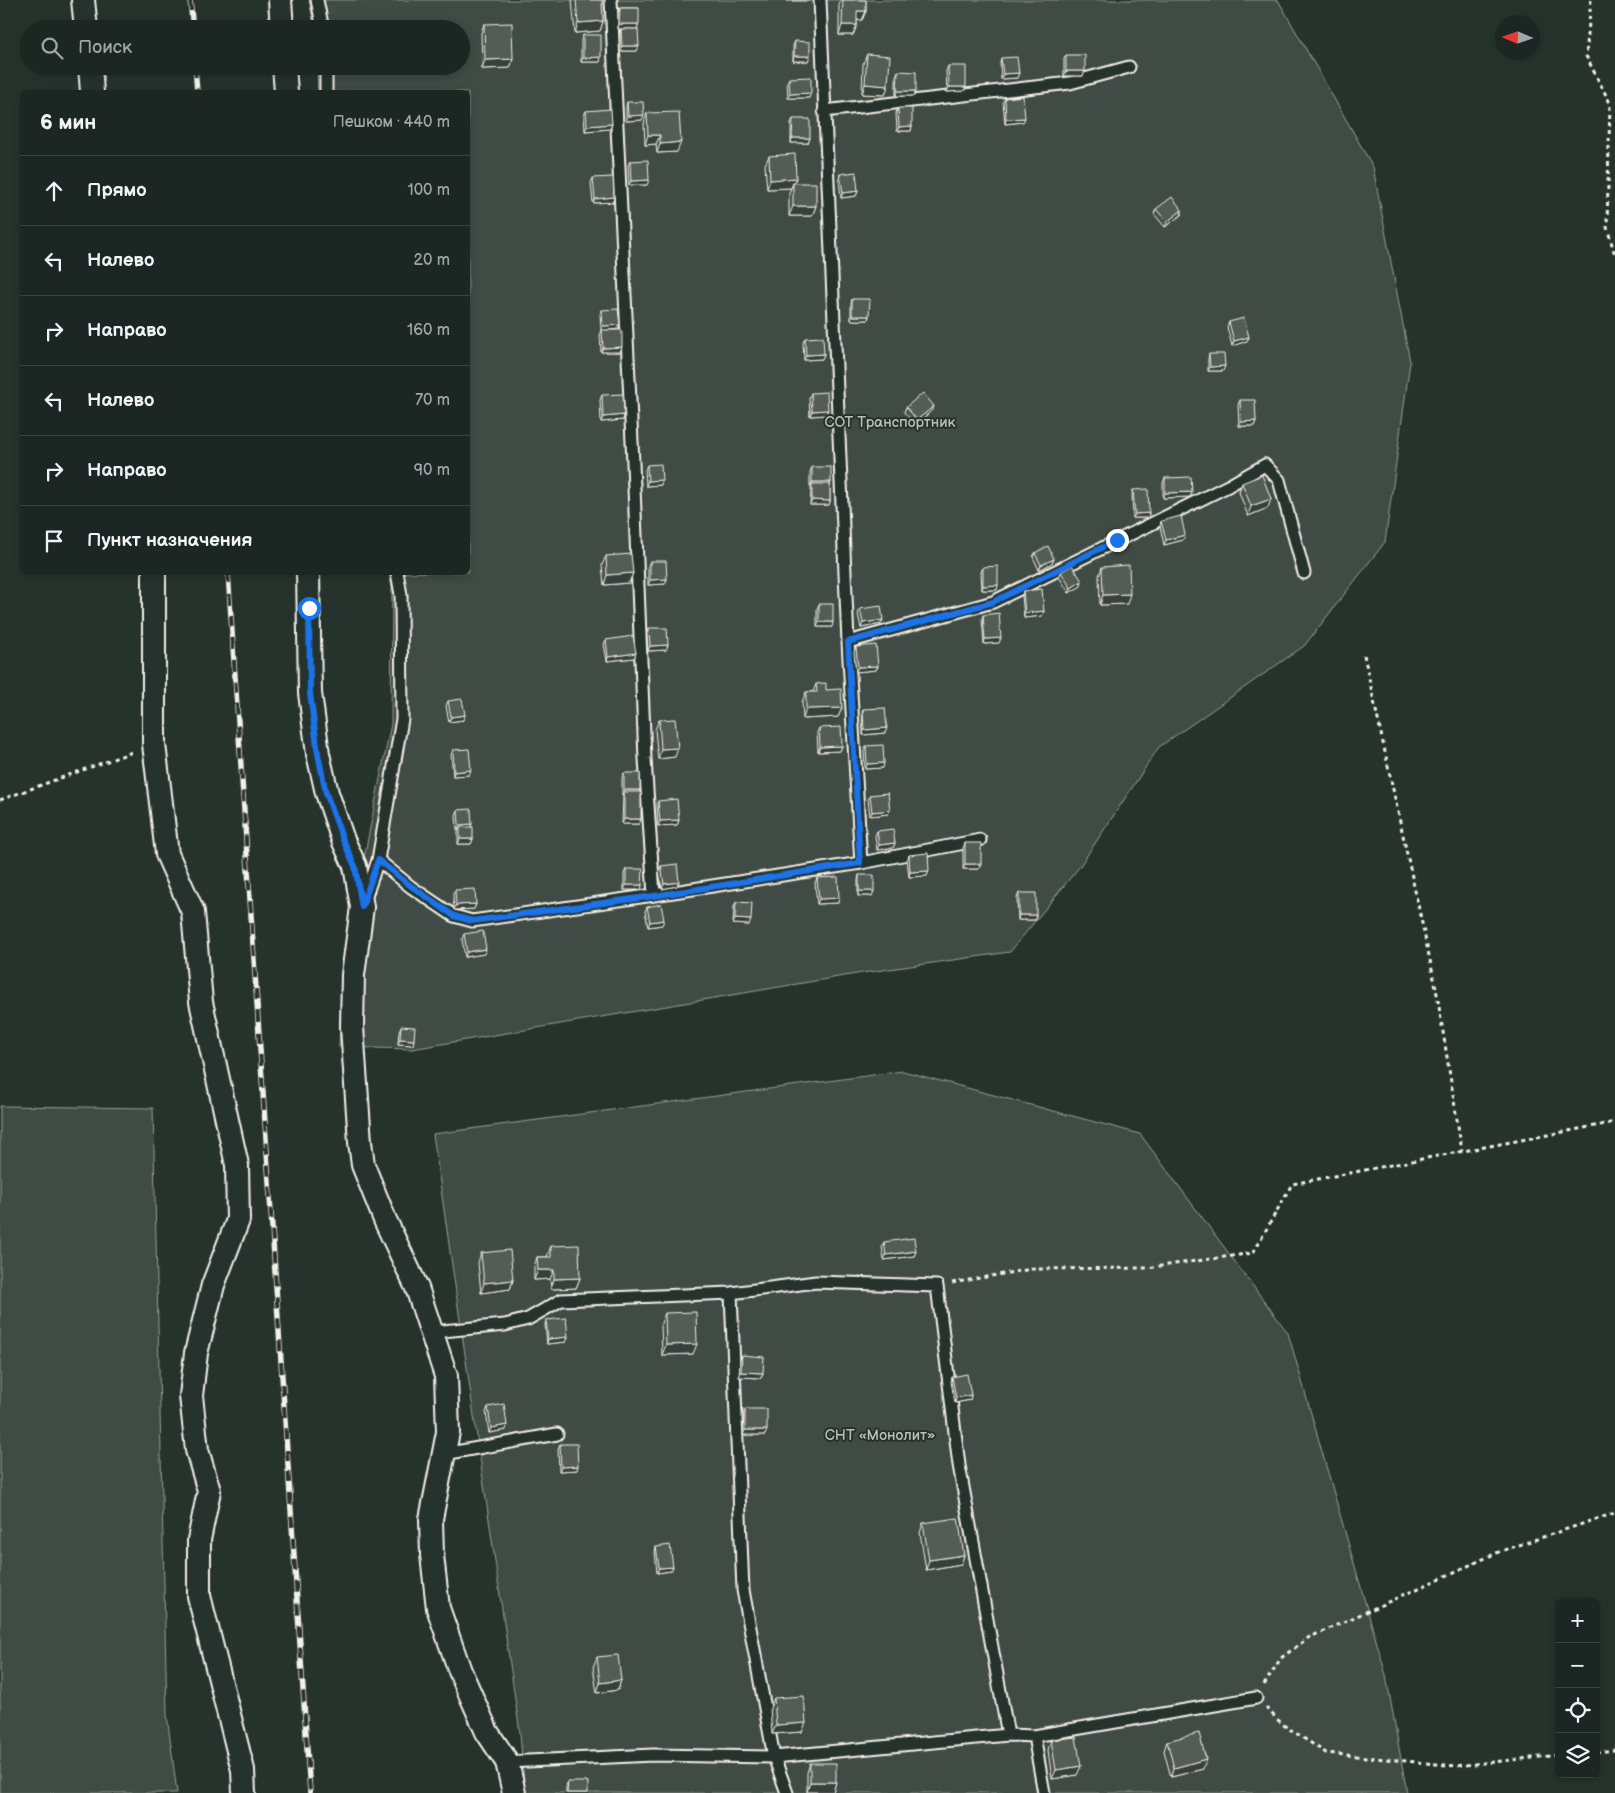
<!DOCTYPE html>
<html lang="ru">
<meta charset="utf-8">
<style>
:root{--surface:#1c2622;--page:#29322f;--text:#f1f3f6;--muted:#a0a5a5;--line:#3a4340}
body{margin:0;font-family:"Balsamiq Sans",sans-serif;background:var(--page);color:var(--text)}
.controls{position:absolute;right:15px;bottom:15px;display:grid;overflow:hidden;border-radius:8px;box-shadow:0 2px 8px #0003}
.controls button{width:45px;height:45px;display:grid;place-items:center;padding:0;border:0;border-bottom:1px solid var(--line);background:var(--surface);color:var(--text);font:25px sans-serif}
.compass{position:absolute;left:1495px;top:15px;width:45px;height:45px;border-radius:50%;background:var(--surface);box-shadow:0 2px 8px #0003;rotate:272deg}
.stop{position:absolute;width:15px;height:15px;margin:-11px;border:4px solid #1a73e8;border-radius:50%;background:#fff}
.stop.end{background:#1a73e8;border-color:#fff;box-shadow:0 1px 5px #0008}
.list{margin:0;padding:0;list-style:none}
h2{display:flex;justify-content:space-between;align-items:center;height:65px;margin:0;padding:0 20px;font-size:21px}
h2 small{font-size:16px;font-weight:400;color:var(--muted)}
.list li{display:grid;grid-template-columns:32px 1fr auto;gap:15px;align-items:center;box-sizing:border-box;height:70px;padding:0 20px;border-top:1px solid var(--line)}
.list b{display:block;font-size:19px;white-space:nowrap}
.list em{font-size:16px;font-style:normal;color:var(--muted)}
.icon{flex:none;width:28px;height:28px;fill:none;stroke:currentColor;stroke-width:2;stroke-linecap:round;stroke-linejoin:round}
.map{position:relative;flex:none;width:1615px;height:1793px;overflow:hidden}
.search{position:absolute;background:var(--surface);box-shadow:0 2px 8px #0003;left:20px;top:20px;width:450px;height:55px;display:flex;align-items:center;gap:12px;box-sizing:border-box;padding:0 18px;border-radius:28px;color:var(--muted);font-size:19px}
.panel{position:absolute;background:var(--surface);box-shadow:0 2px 8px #0003;left:20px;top:90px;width:450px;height:485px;border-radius:8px}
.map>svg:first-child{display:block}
.green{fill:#414b45;stroke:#9a9e96}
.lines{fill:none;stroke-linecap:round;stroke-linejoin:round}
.lane-casing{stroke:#f4f1e8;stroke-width:15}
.street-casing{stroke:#f4f1e8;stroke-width:26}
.path{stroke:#f4f1e8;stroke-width:3;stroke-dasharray:4 4;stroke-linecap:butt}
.lane{stroke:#26332d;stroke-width:11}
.street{stroke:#26332d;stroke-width:22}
.rail-casing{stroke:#f4f1e8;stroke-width:5.5}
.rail{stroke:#26332d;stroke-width:4;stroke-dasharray:11;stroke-linecap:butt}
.wall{fill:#474f49;stroke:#f4f1e8}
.shaded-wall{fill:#39403c;stroke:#f4f1e8}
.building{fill:#525c55;stroke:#f4f1e8}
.route{stroke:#1a73e8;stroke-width:6}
.labels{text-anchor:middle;stroke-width:4;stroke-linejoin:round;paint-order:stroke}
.park-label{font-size:15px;fill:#bebfb7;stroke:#26332d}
</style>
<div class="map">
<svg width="1615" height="1793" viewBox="0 0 1615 1793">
<rect width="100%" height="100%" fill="#26332d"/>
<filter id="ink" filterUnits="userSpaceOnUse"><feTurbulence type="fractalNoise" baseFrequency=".02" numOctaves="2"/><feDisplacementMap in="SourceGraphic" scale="10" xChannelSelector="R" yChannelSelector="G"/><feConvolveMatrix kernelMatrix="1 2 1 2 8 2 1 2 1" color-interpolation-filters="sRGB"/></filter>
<g filter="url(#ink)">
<path class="green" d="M309,0H1278L1373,167L1410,362L1385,542L1304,646L1159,747L1080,866L1010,952L868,972L412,1049L339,1047L342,967L391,724L392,587L389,573L468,572V92H318L317,66H461V29H315Z
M903,1071L1140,1134L1288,1333L1386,1675L1407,1793H525L520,1733L433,1134Z
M0,1106L153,1108L167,1715L177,1793H0Z"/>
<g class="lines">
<defs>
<path id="lane" d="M317,0L323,29
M611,0L633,463L645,759L654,895
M820,0L848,642L861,863
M326,66V92
M824,111L1070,83L1129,67
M848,642L993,602L1228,486L1265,465L1279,480L1304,573
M378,860L411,887L454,916L472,921L654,895L861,863L980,840
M365,899L378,860L402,719L401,595L397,572
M731,1293L743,1590L774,1757L787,1793
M432,1332L505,1325L528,1319L561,1300L731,1293L816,1282L937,1286L959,1465L1008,1735
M444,1454L557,1434
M1034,1736L1044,1793
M507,1762L653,1755L774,1757L1008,1735L1034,1736L1256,1698"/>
<path id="street" d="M83,0L86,29
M280,0L282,29
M90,66L92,92
M284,66L286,92
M154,572V744L167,854L193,912L201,1002L237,1165L238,1220L213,1285L196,1353L191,1396L197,1450L209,1491L199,1540V1596L243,1770L244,1793
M308,572L310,693L318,754L327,793L343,840L355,866L362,907L353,975L352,1027L360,1142L363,1165L385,1220L417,1288L446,1376L448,1432L431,1519L432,1555L438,1608L460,1671L487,1732L507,1762L514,1793"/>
</defs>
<use href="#lane" class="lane-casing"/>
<use href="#street" class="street-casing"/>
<path class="path" d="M1591,0L1586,56L1610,103L1607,227L1615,255
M1364,655L1436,988L1462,1151
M0,800L135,751
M952,1283L1031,1269L1147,1268L1253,1253L1292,1184L1615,1122
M1264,1685L1281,1658L1308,1638L1501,1551L1615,1513
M1266,1708L1282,1724L1326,1753L1456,1766L1559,1755
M1596,1752L1615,1750"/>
<use href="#lane" class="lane"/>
<use href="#street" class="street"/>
<defs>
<path id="rail" d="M190,0L193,29
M195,66L197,92
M228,572L310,1793"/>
</defs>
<use href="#rail" class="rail-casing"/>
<use href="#rail" class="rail"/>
</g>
<path class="wall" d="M572,0H602L603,21L600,31L575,33Z
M841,0H866V11L862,20H857V25L853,35H839V5Z
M620,8H639L618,29V13Z
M484,24L513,59L510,68L482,69L481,33Z
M621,29L637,51H620V34Z
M583,35L600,62H581V40Z
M795,41L810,56L808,61H793V46Z
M867,54L885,95L862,94L863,64Z
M1066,55L1083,76H1064V59Z
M1001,58L1017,78L1001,79L1000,63Z
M948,66L966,87L964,91L947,92L946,71Z
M898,71L916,91L914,96H896V76Z
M789,78L809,98H788L787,82Z
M1005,98L1023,122L1005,124L1003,102Z
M627,102L642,120L626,121V107Z
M898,108L912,126L911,131H897L896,113Z
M586,111L612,124L610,129L585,131L584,115Z
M647,113L677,152L657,153L656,144L645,145L644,123Z
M793,119L810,138L808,143H791V123Z
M769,156L796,178L794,183L816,206L812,216H789V193L791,188L767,189L765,165Z
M630,161L647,185H629L628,165Z
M840,174L858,191L856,196L841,198L839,179Z
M593,178L613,202L593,203L591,183Z
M1156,209L1182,210L1181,215L1165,227L1154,214Z
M852,299L869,316L868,320H851V304Z
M602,310L618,329L606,330L620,352H601L600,335L602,331H601L600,314Z
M1229,322L1249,337L1247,341L1232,346L1227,327Z
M805,338L824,354L822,359L804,360L803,343Z
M1209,354L1223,371H1208V359Z
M811,393L826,415L810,416L809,398Z
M602,395L624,415L623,420L601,422L600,400Z
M1240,400L1256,421L1254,426H1239L1238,405Z
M934,406L932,410L916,425L904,412L906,407Z
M647,465L661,485L646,486L645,470Z
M812,467L831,482L830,484V501L829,505H810L811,489V486H810V472Z
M1165,478L1190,497L1163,498V483Z
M1242,483L1268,508L1248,516L1239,492Z
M1133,490L1149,513L1148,518H1133L1132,495Z
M1161,521L1183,540L1164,545L1160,526Z
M1035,553L1054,559L1052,563L1039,570L1033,557Z
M606,556L633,573L629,583L604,585L602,565Z
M650,561L667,579L665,584L648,585V566Z
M983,567L997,590H982L981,572Z
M1102,567L1127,604L1100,605L1099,576Z
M1061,572L1081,586L1069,593L1059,577Z
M1023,591L1044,611L1042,616L1024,618L1022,596Z
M819,604L832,627H817V609Z
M860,609L881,624L861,628L858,614Z
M983,615L999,643L984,644L982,619Z
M649,628L666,650L648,651L647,633Z
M606,640L636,653L634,658L607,661L604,644Z
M856,647L878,666L876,670L856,672L854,652Z
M816,684L826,690L842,708L838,717L803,719L802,702L806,692H813Z
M448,701L465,715L463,720L449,722L446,706Z
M863,709L885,733L863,735L862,714Z
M659,720L675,757L658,759L655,730Z
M819,728L842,746L840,751L818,752L817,733Z
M866,746L883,768L865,769L864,751Z
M453,750L469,775L453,776L451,755Z
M624,773L640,790V792L641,819L639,824H622L623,795H622V778Z
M870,795L888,814L870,816L868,800Z
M658,801L679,820L677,825L658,826L657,805Z
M458,810L472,824L471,827L473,839L471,844H458V832L459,829L457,830L456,815Z
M877,831L895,843L893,848L877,850L875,836Z
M965,843L981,864L979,869H963V848Z
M909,855L927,876L909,877L907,860Z
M661,866L677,886L662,889L659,871Z
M626,869L641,890H624V874Z
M859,875L872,896H858V880Z
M817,878L839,898L838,903L817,904L815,883Z
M455,890L476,904L474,909L454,910L453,894Z
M1019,893L1036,915L1035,920H1018L1017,898Z
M736,902L749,925L733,924L734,907Z
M647,907L662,925L648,927L645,911Z
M464,934L484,954L465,957L462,939Z
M401,1026L413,1045L398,1044L399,1031Z
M884,1242L916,1251L914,1256L884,1260L882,1247Z
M551,1246L580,1278L576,1288L551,1289L550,1279L534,1280V1267L537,1257H547Z
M481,1253L513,1280L510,1289L481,1293L478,1263Z
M665,1313L693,1354L662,1355L661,1323Z
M546,1320L568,1337L566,1342L547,1344L545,1325Z
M742,1355L763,1373L761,1378L739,1377L740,1360Z
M952,1377L971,1395L970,1400L955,1403L951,1382Z
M488,1407L506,1430L489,1433L486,1412Z
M745,1409L765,1435H743L744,1413Z
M560,1444L577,1470L559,1471L558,1449Z
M923,1523L964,1555L961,1564L926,1570L920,1533Z
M656,1547L671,1571L657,1573L655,1552Z
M597,1657L621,1680L618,1690L597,1693L593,1667Z
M774,1698L802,1732L772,1734L770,1708Z
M1051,1740L1077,1775L1052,1779L1048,1750Z
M1167,1741L1203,1769L1171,1777L1164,1751Z
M810,1763L836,1782L833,1792H807V1773Z
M568,1782L588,1793H566V1787Z"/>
<path class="shaded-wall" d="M787,0H810V1H787Z
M857,11H866L862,20H854Z
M603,21L600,31L575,33L578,23Z
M619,24H639L637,29H618Z
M842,25H857L853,35H839Z
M622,46H639L637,51H620Z
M794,56H810L808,61H793Z
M601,57L600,62H581L583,58Z
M513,59L510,68L482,69L485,60Z
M1066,71H1085L1083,76H1064Z
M1019,73L1017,78L1001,79L1003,74Z
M865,84L888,86L885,95L862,94Z
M949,87H966L964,91L947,92Z
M897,91H916L914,96H896Z
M811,93L809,98H788L790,94Z
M644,115L642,120L626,121L628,116Z
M1025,118L1023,122L1005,124L1006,119Z
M612,124L610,129L585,131L587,126Z
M912,126L911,131H897L899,127Z
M648,135H660L656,144L645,145Z
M792,138H810L808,143H791Z
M681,142L677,152L657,153L660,144Z
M796,178L793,187V183L791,188L767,189L770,180Z
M649,180L647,185H629L631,181Z
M858,191L856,196L841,198L843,193Z
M614,197L613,202L593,203L595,199Z
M793,206H816L812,216H789Z
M1182,210L1181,215L1165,227L1167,222Z
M852,316H869L868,320H851Z
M620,325L618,329L601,331L603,326Z
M1249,337L1247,341L1232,346L1234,341Z
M622,347L620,352H601L603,348Z
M824,354L822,359L804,360L806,355Z
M1225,366L1223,371H1208L1210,367Z
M934,406L932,410L916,425L917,420Z
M828,410L826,415L810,416L812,411Z
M624,415L623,420L601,422L603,417Z
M1256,421L1254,426H1239L1241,422Z
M662,480L661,485L646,486L648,481Z
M812,482H831L829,487L812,484L811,486H810Z
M1192,492L1190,497L1163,498L1165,493Z
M1271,499L1268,508L1248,516L1251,506Z
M812,500L830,501L829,505H810Z
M1149,513L1148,518H1133L1135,514Z
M1185,535L1183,540L1164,545L1166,540Z
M1054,559L1052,563L1039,570L1041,565Z
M633,573L629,583L604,585L607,575Z
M667,579L665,584L648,585L650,580Z
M1082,581L1081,586L1069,593L1071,588Z
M998,585L997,590H982L983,586Z
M1130,594L1127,604L1100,605L1103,595Z
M1044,611L1042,616L1024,618L1025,613Z
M883,620L881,624L861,628L863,623Z
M819,622H833L832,627H817Z
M1001,638L999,643L984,644L985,639Z
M668,645L666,650L648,651L650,646Z
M636,653L634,658L607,661L608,657Z
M878,666L876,670L856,672L858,667Z
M842,708L838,717L803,719L806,709Z
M465,715L463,720L449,722L451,717Z
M887,728L885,733L863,735L864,730Z
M842,746L840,751L818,752L820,747Z
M678,748L675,757L658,759L661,749Z
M884,763L883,768L865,769L867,764Z
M471,770L469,775L453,776L454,772Z
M624,790H640L639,795L624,792L623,795H622Z
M890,810L888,814L870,816L872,812Z
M624,819H641L639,824H622Z
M679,820L677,825L658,826L660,821Z
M472,824L470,829L460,827L459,829L457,830L459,825Z
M460,839H473L471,844H458Z
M895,843L893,848L877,850L879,845Z
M965,864H981L979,869H963Z
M929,871L927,876L909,877L910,872Z
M679,882L677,886L662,889L664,884Z
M626,885H642L641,890H624Z
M859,891H874L872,896H858Z
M839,898L838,903L817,904L819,899Z
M476,904L474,909L454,910L456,905Z
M1019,915H1036L1035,920H1018Z
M735,919L751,920L749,925L733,924Z
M664,920L662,925L648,927L650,922Z
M486,949L484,954L465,957L467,952Z
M400,1039L414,1040L413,1045L398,1044Z
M916,1251L914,1256L884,1260L886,1255Z
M538,1270H554L550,1279L534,1280Z
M580,1278L576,1288L551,1289L554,1279Z
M513,1280L510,1289L481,1293L484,1283Z
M568,1337L566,1342L547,1344L548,1339Z
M697,1344L693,1354L662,1355L666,1345Z
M741,1372L763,1373L761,1378L739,1377Z
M971,1395L970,1400L955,1403L956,1398Z
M507,1425L506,1430L489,1433L491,1428Z
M745,1430H767L765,1435H743Z
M578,1466L577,1470L559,1471L561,1467Z
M964,1555L961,1564L926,1570L929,1560Z
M673,1567L671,1571L657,1573L659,1568Z
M621,1680L618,1690L597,1693L600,1683Z
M806,1723L802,1732L772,1734L776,1725Z
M1206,1759L1203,1769L1171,1777L1174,1768Z
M1081,1766L1077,1775L1052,1779L1056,1770Z
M810,1782H836L833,1792H807Z"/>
<path class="building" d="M576,0H602L603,21L578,23Z
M843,0H866V11H857V25H842Z
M620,8H639V24H619Z
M512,23L513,59L485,60L484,24Z
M621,29H638L639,46H622Z
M583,35H601V57L583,58Z
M795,41L810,42V56H794Z
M867,54L890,56L888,86L865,84Z
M1066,55H1085V71H1066Z
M1017,57L1019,73L1003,74L1001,58Z
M948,66H966V87H949Z
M898,71L916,72V91H897Z
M811,77V93L790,94L789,78Z
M1023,96L1025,118L1006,119L1005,98Z
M627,102H643L644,115L628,116Z
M898,108H912V126L899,127Z
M611,109L612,124L587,126L586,111Z
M679,112L681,142L660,144V135H648L647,113Z
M793,119H810V138H792Z
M795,154L796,178L770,180L769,156Z
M648,160L649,180L631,181L630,161Z
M856,172L858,191L843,193L840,174Z
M613,177L614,197L595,199L593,178Z
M793,183H816V206H793Z
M1172,197L1182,210L1167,222L1156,209Z
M852,299H870L869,316H852Z
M618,309L620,325L603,326L602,310Z
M1244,318L1249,337L1234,341L1229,322Z
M602,330H622V347L603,348Z
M823,337L824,354L806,355L805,338Z
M1209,354H1224L1225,366L1210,367Z
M827,392L828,410L812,411L811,393Z
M923,393L934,406L917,420L906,407Z
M623,394L624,415L603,417L602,395Z
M1240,400H1255L1256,421L1241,422Z
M661,464L662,480L648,481L647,465Z
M812,467H831V482H812Z
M1262,475L1271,499L1251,506L1242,483Z
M1191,477L1192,492L1165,493V478Z
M812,484H830V501L812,500Z
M1148,489L1149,513L1135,514L1133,490Z
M1181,516L1185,535L1166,540L1161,521Z
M1048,546L1054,559L1041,565L1035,553Z
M631,554L633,573L607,575L606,556Z
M650,561H666L667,579L650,580Z
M1072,565L1082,581L1071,588L1061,572Z
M1129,565L1130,594L1103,595L1102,567Z
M998,566V585L983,586V567Z
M1042,589L1044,611L1025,613L1023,591Z
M819,604H833V622H819Z
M881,606L883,620L863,623L860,609Z
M999,613L1001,638L985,639L983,615Z
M649,628H667L668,645L650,646Z
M633,636L636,653L608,657L606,640Z
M876,645L878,666L858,667L856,647Z
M826,683V690L841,689L842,708L806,709V692H817L816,684Z
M462,699L465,715L451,717L448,701Z
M885,708L887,728L864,730L863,709Z
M675,719L678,748L661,749L659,720Z
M841,727L842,746L820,747L819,728Z
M883,745L884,763L867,764L866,746Z
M469,749L471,770L454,772L453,750Z
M624,773H640V790H624Z
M624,792H641V819H624Z
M888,793L890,810L872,812L870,795Z
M677,799L679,820L660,821L658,801Z
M471,809L472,824L459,825L458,810Z
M460,827H473V839H460Z
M893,829L895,843L879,845L877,831Z
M965,843H981V864H965Z
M928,853L929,871L910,872L909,855Z
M677,864L679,882L664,884L661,866Z
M626,869H643L642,885H626Z
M859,875H874V891H859Z
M838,877L839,898L819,899L817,878Z
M475,889L476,904L456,905L455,890Z
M1019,893H1036V915H1019Z
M736,902L752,903L751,920L735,919Z
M661,904L664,920L650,922L647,907Z
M483,931L486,949L467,952L464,934Z
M401,1026L415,1027L414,1040L400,1039Z
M914,1238L916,1251L886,1255L884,1242Z
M579,1245L580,1278L554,1279V1270H538L537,1257H551V1246Z
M510,1250L513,1280L484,1283L481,1253Z
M696,1312L697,1344L666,1345L665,1313Z
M566,1318L568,1337L548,1339L546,1320Z
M742,1355L764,1357L763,1373L741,1372Z
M967,1374L971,1395L956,1398L952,1377Z
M504,1404L507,1425L491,1428L488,1407Z
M745,1409H767V1430H745Z
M560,1444H577L578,1466L561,1467Z
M958,1518L964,1555L929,1560L923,1523Z
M670,1545L673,1567L659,1568L656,1547Z
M618,1655L621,1680L600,1683L597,1657Z
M804,1696L806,1723L776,1725L774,1698Z
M1199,1733L1206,1759L1174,1768L1167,1741Z
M1076,1737L1081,1766L1056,1770L1051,1740Z
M810,1763H836V1782H810Z
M568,1782H588V1793H567Z"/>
</g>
<g class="lines" filter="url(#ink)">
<path class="route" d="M309,608L310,693L318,754L326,793L343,840L355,866L362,907L378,860L411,886L454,916L472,921L654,896L860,863L848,642L993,602L1117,540"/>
</g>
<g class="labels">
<g class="park-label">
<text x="890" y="427">СОТ Транспортник</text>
<text x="880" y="1440">СНТ «Монолит»</text>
</g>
</g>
</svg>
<div class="controls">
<button>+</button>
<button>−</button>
<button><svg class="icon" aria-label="locate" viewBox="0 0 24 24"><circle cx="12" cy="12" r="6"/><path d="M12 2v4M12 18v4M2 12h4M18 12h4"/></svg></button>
<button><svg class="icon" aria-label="layers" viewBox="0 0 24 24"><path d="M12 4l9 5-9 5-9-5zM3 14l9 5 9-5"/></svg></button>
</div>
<svg class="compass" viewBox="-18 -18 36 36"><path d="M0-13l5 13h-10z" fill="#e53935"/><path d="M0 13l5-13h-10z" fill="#a0a5a5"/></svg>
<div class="stop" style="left:309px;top:608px"></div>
<div class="stop end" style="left:1117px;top:540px"></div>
<div class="search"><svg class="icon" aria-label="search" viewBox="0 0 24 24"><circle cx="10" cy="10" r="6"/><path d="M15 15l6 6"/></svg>Поиск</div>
<section class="panel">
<h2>6 мин<small>Пешком · 440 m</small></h2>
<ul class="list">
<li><svg class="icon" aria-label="ahead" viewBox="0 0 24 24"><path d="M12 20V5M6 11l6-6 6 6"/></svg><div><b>Прямо</b></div><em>100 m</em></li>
<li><svg class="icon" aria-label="left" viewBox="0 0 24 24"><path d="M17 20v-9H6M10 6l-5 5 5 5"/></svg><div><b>Налево</b></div><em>20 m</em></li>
<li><svg class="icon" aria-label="right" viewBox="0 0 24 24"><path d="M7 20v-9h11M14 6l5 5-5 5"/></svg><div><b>Направо</b></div><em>160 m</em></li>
<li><svg class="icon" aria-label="left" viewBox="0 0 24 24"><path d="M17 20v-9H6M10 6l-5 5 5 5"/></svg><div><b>Налево</b></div><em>70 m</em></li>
<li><svg class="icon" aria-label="right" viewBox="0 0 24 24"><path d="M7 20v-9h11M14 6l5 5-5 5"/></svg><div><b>Направо</b></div><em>90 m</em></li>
<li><svg class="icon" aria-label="arrive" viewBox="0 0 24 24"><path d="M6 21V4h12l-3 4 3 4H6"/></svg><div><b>Пункт назначения</b></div></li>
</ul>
</section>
</div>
